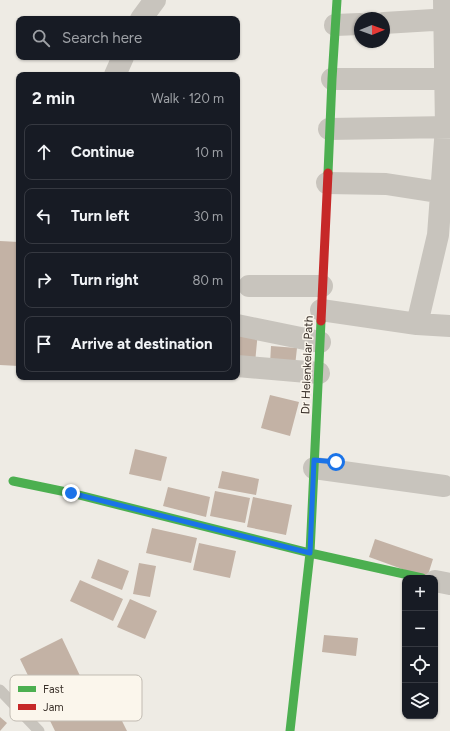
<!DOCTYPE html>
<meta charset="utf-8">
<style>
:root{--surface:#171b24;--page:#20242c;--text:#f1f3f6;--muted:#9ea1a6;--line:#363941}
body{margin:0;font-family:Figtree,sans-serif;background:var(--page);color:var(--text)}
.controls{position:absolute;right:12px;bottom:12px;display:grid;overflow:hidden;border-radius:8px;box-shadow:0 1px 3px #0004}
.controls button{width:36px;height:36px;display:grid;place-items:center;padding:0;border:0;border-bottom:1px solid var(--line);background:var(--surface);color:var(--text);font:20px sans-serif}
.compass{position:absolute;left:354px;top:12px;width:36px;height:36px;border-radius:50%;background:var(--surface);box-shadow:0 1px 3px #0004;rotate:89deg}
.stop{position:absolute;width:12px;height:12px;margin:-9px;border:3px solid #1a73e8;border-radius:50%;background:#fff}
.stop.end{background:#1a73e8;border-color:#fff;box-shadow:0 1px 4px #0008}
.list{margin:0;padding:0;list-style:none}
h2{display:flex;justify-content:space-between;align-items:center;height:52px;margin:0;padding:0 16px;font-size:17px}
h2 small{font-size:13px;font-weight:400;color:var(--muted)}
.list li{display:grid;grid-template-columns:26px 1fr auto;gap:12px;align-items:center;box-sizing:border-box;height:56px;margin:0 8px 8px;padding:0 8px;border:1px solid var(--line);border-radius:8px}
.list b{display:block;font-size:15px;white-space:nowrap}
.list em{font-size:13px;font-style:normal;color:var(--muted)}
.icon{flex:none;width:22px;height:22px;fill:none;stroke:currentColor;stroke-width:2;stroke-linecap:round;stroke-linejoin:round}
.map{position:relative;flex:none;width:450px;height:731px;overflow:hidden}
.search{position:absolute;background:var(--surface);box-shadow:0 1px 3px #0004;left:16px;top:16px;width:224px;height:44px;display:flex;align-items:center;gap:10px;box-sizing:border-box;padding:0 14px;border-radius:8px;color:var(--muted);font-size:15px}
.panel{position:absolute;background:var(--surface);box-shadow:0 1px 3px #0004;left:16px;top:72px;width:224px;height:308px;border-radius:8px}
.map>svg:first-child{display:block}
.building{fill:#c3b2a5}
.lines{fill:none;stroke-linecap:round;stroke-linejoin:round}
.lane{stroke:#c8c4bd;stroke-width:11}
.street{stroke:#c8c4bd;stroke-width:22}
.fast{stroke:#4caf50;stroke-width:9}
.jam{stroke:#c62828;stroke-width:9}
.route{stroke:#1a73e8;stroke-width:5}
.labels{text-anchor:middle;stroke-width:3;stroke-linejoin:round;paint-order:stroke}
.street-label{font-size:12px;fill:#3a312a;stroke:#fbf6ec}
.key{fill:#fbf6ec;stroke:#c1bbb2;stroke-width:1}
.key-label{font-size:11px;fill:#3a312a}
</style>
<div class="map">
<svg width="450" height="731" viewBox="0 0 450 731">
<rect width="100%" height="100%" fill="#eeebe4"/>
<path class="building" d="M0,241L19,242V366L0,365Z
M237,329L258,331L255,363L237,362Z
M271,346L297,348L295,366L270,364Z
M270,395L299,402L290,436L261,428Z
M135,449L167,457L161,481L129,474Z
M222,471L259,479L256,495L218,488Z
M168,487L210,497L206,517L163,506Z
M215,491L250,498L245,523L210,516Z
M253,497L292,505L286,535L247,527Z
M152,528L197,538L191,563L146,553Z
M375,539L433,559L427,578L369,557Z
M199,543L236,551L230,578L193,570Z
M98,559L129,571L122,590L91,578Z
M139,563L156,566L150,597L133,594Z
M80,580L123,599L113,621L70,601Z
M130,599L157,611L145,639L117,627Z
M324,635L358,638L356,656L322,652Z
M62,638L92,701L108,693L127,731H55L20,659Z
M0,717L7,723L0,731Z"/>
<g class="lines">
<path class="lane" d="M0,690L39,731"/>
<path class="street" d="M141,19L155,0
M384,23L450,19
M335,25L360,24
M115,75L123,57
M332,79H450
M329,129L450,127
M327,183L386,184L450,194
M249,286H322
M321,310L417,324L450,326
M417,324L438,235L446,127L444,0
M237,325L320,342
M237,366L319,373
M314,468L444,486
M435,581L450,584"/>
<path class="fast" d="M328,173L332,79L337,0
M13,481L71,493L310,553L422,578
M290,731L310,553L321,321"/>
<path class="jam" d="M321,321L328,173"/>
</g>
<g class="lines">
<path class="route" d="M71,493L310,553L314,460L336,462"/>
</g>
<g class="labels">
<g class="street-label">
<text transform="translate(307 365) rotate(-88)" y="4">Dr Helenkelar Path</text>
</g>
</g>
<rect x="10" y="675" width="132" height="46" rx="6" class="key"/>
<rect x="18" y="686" width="18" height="6" fill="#4caf50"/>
<rect x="18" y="704" width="18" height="6" fill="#c62828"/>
<g class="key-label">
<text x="43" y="693">Fast</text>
<text x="43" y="711">Jam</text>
</g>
</svg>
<div class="controls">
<button>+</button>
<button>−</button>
<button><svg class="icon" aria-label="locate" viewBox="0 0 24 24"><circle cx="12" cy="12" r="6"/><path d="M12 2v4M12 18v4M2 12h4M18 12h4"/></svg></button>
<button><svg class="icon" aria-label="layers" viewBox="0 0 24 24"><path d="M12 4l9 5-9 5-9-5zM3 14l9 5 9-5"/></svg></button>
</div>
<svg class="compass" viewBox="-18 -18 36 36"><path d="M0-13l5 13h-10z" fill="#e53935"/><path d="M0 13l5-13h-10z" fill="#9ea1a6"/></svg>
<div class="stop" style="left:336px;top:462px"></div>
<div class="stop end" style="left:71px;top:493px"></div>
<div class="search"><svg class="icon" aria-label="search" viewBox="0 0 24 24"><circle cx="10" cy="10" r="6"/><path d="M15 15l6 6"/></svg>Search here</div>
<section class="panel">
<h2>2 min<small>Walk · 120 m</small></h2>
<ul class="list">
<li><svg class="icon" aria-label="ahead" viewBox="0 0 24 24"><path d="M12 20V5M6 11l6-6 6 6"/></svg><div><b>Continue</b></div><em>10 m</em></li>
<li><svg class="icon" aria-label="left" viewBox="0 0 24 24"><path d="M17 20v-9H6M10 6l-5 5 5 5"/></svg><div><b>Turn left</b></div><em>30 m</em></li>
<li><svg class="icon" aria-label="right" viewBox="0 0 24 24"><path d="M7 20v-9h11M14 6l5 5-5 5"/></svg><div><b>Turn right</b></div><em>80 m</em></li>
<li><svg class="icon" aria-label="arrive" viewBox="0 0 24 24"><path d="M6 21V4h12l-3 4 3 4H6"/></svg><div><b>Arrive at destination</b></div></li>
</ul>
</section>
</div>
